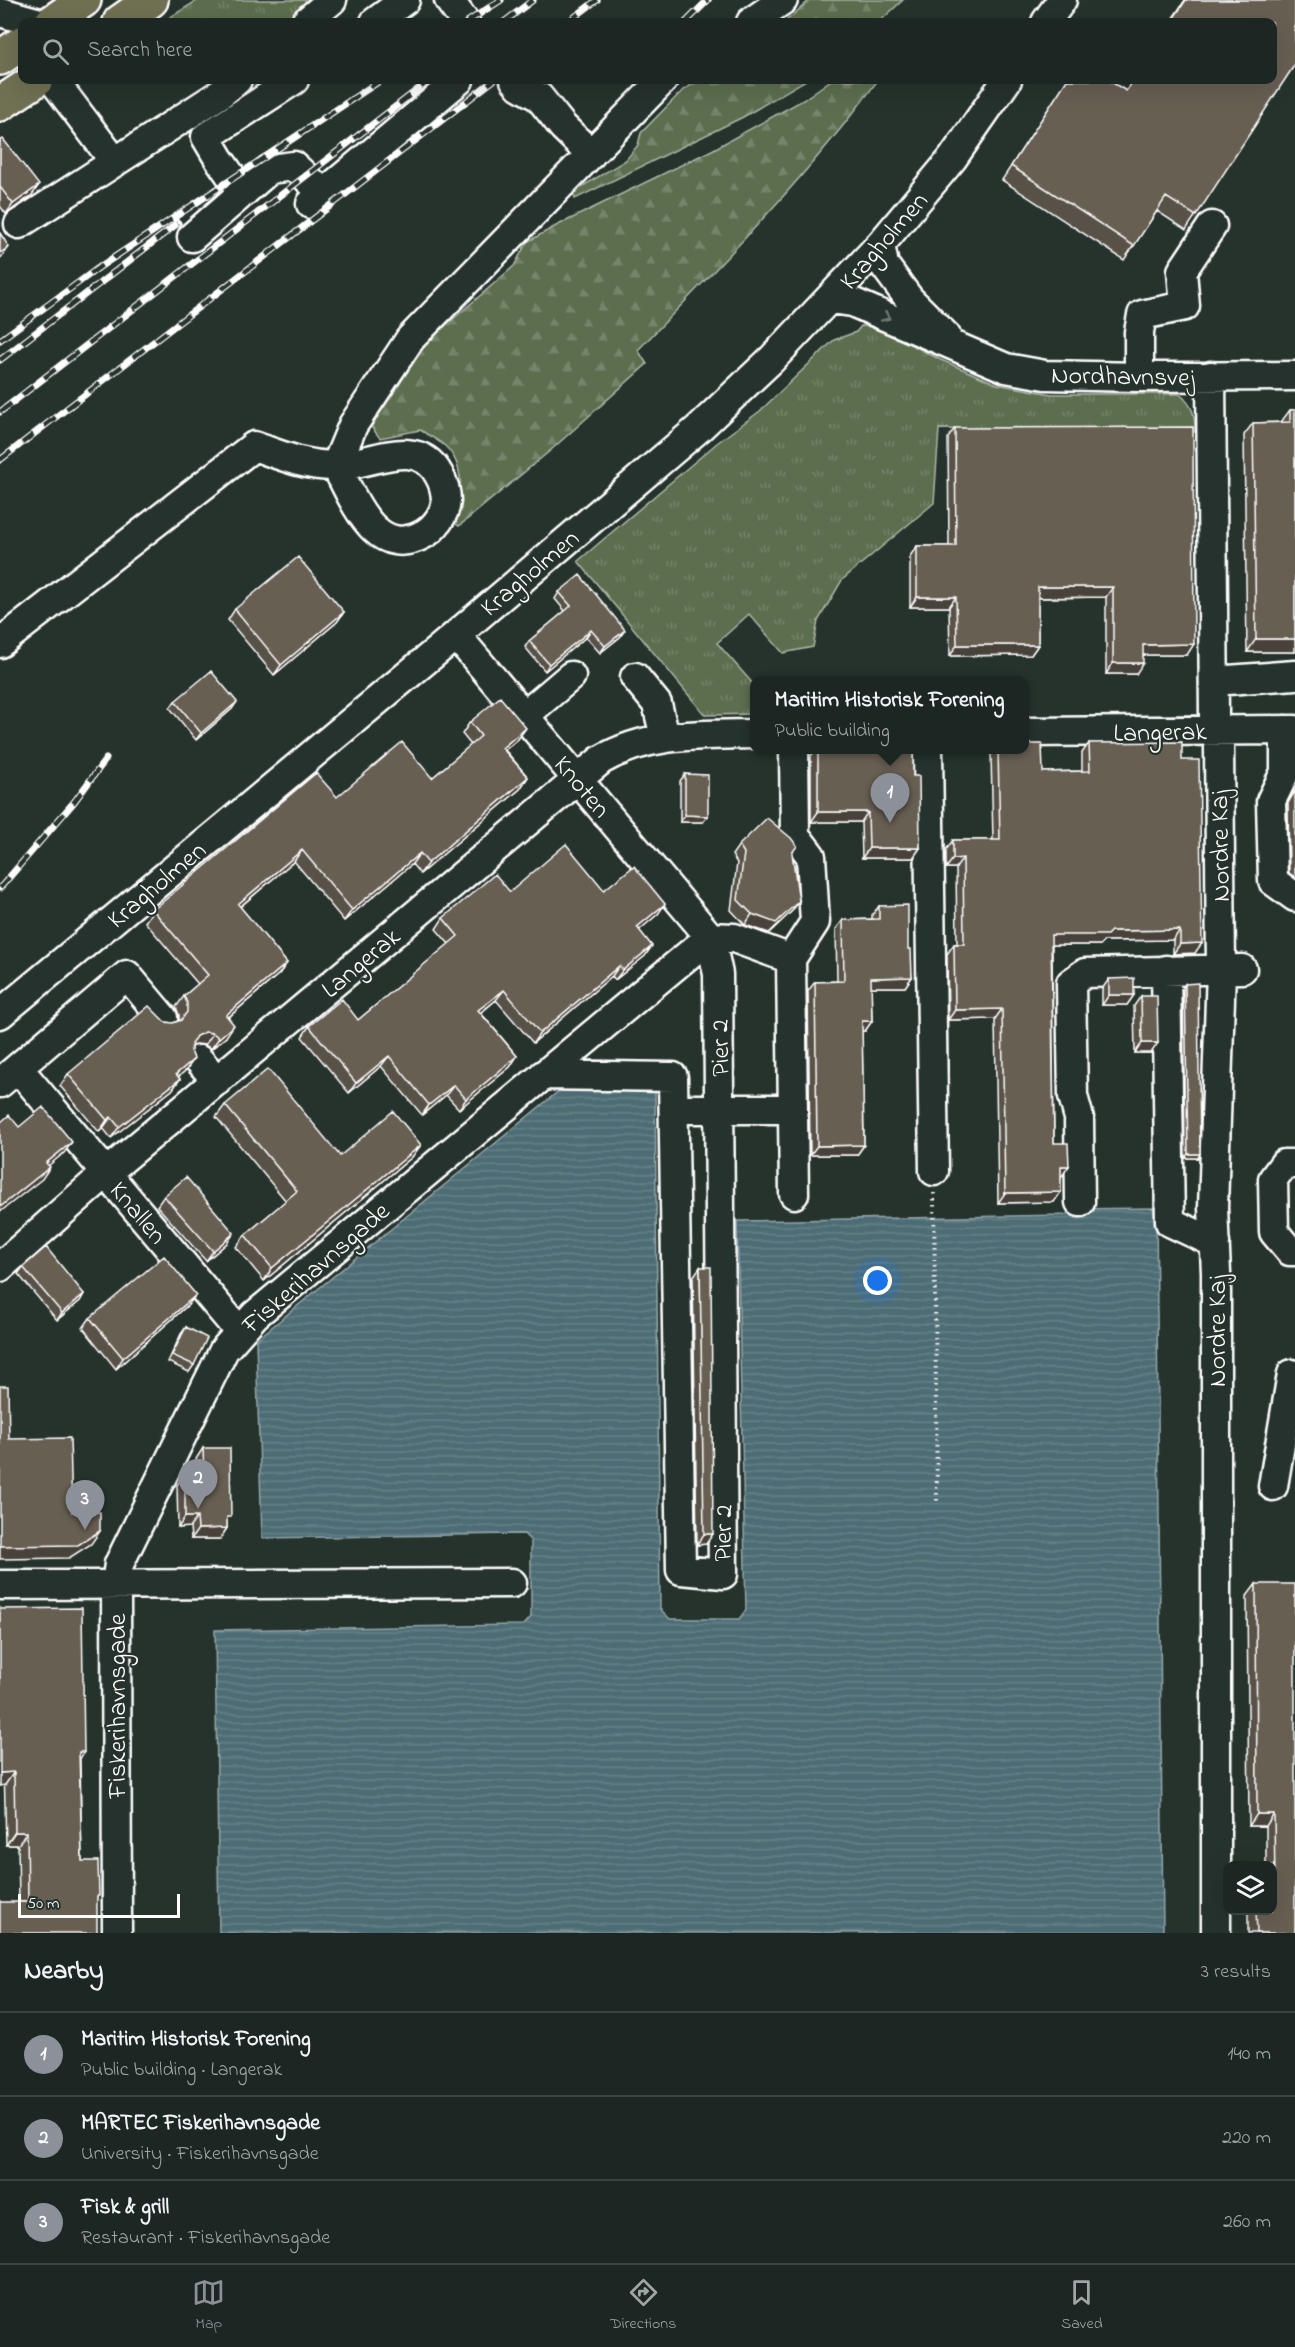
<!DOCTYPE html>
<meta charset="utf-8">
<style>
:root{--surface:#1c2622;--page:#252e2a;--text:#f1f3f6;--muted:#a0a5a5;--line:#3a4340;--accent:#8c9099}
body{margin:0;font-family:"Indie Flower",sans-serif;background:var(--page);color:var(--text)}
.controls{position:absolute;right:18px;bottom:18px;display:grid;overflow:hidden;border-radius:12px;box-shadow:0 6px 24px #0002}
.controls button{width:54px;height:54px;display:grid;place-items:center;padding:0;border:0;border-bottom:2px solid var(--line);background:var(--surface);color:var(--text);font:30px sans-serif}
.scale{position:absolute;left:18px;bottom:15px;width:162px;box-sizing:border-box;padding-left:6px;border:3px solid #fff;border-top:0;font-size:16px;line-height:21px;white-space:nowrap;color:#fff;-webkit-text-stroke:4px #26332d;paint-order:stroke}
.you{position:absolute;left:878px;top:1281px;width:21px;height:21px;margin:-15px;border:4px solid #fff;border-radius:50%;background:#1a73e8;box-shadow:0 0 0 9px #1a73e833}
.badge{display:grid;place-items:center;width:39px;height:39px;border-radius:50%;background:var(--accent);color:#fff;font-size:20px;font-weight:700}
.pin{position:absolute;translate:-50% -50px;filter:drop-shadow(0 2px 3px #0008)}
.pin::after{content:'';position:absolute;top:32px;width:21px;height:18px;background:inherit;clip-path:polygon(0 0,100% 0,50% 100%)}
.popup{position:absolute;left:750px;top:676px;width:279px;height:78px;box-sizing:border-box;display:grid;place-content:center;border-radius:12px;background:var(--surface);filter:drop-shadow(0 2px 4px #0005);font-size:20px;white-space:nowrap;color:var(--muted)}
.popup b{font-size:22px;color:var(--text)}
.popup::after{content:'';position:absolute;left:50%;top:100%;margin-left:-12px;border:12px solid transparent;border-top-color:var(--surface)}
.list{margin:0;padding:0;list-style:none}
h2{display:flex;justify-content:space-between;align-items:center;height:78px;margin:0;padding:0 24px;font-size:26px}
h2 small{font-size:20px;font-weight:400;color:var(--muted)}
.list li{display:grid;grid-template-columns:39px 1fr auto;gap:18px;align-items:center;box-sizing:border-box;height:84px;padding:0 24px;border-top:2px solid var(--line)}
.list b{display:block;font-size:22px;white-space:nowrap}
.list p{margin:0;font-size:20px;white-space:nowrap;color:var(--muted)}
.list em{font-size:20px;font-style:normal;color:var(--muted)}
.icon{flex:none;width:33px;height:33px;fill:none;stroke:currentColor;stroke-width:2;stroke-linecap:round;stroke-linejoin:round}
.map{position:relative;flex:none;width:1295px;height:1933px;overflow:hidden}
.search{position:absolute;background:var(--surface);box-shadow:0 6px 24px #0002;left:18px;right:18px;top:18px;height:66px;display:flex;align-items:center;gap:15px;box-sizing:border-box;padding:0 21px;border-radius:12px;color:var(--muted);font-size:22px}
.sheet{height:330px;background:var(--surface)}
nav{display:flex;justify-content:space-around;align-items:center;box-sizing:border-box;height:84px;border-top:2px solid var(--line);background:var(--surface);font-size:16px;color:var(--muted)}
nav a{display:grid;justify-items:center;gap:3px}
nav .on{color:var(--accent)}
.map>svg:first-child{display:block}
.grass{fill:url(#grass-tufts);stroke:#aeb6a8;stroke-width:1.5}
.forest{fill:url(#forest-firs);stroke:#aeb6a8;stroke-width:1.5}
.water{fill:url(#water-rules);stroke:#94a7ac;stroke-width:1.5}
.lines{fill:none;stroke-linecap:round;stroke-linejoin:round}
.minor-casing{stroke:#fff;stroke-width:33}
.major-casing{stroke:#fff;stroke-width:38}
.path{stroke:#fff;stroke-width:4;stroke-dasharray:1.5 4.5;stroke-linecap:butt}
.minor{stroke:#26332d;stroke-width:28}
.major{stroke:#706f52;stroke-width:33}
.rail-casing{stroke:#fff;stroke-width:7}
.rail{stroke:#26332d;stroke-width:4.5;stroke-dasharray:14;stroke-linecap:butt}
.wall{fill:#595147;stroke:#fff;stroke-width:1.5}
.shaded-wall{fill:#49423a;stroke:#fff;stroke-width:1.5}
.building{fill:#685e53;stroke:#fff;stroke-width:1.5}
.oneway{stroke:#727a76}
.labels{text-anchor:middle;stroke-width:4.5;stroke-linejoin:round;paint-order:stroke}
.street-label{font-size:26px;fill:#fff;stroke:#26332d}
</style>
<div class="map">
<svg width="1295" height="1933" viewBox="0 0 1295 1933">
<defs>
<pattern id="grass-tufts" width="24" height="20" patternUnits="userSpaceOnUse" patternTransform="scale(1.5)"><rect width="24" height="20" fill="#5d6e50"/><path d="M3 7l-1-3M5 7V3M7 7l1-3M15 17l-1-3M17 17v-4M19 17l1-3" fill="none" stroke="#75846a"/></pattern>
<pattern id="forest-firs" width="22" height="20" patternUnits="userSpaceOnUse" patternTransform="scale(1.5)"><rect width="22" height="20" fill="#5d6e50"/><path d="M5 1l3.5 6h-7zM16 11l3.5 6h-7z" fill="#75846a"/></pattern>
<pattern id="water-rules" width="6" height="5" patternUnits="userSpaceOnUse" patternTransform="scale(1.5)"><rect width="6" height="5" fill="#4d6c74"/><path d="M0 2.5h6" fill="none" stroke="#688289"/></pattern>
</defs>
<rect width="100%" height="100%" fill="#26332d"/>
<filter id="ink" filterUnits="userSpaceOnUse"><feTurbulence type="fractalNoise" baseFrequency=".0167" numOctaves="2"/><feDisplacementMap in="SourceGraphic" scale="12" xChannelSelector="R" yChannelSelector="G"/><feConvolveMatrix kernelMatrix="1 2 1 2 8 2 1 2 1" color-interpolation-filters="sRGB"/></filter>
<g filter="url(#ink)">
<path class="grass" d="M198,0H309L285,22H172L169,18Z
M861,326L877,327L941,360L997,384L1051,394H1180C1193,406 1195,414 1195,432L939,429L934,503L842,580L818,621L813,647L783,653L749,614L717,643L755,686V714L705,715L578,561L717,443L760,411L834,340L856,332Z"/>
<path class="forest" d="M810,0H903L879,22H785Z
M700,80H806L743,117L575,199L573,192L626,160L638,145L641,133L683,90Z
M831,80H878C807,177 722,263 638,350L647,364L551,450L459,526L454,523C461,497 467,467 445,446C438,440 428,435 420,430L380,438L371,427L428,341L514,266L527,242L556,226L712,150L803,100Z"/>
<path class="water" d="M560,1090H655L660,1609L670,1619H739L746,1610L737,1221L1067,1215L1068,1209L1156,1208L1163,1933H219L215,1630L524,1625L531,1617V1541L524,1534L262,1538L256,1340Z"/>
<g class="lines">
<defs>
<path id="minor" d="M449,0L465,22
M0,12L36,22
M306,22L332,0
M375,22L405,0
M751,22L783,0
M1046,22L1062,0
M53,80L115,162
M515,80L520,86L539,97L563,127L591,154
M243,193L219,159L206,137L294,80
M311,204L459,80
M19,224L220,94L237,80
M192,237L270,169L294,166L323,193
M880,245L884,265L910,300L946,336
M831,299L852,302L1006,368L1045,375L1139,377L1295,376
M1211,376L1214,716L1219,746L1221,969L1213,1208L1216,1273V1933
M1139,377V332L1142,315L1185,306L1182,271L1212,226
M336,466L353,425L410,339L663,80
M456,635L710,937L718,974L723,1574L681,1570L673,1077L543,1075
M0,643L254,446C283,456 302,465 333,466C367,467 417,433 439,475C443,482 446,491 446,501C445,514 435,528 424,534C375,561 354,499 336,466
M635,677L657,704L665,737
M1214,681L1295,675
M524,716L571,676
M1285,730V772L1271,801L1273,881L1295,897
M1025,732L1295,730
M794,750L795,835L811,856L815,922L791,959L794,1194
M928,750L934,1171
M710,937L734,938L791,959
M1166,970L1170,1222L1215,1243
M0,1014L456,635L698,429L772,359L880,245L952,159L1007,80
M199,1060L217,1081
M18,1068L239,1331
M0,1083L127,975L163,1018
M674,1109H793
M1295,1164H1284L1273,1179L1274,1232L1290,1251H1295
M1080,1202L1079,1118L1073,1096L1071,983L1085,973L1242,969
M0,1267L106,1173L601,760C649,732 701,735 755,734
M1273,1486L1292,1374
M0,1585L512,1583
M117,1933L116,1585L119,1564L224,1350L255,1315L710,937"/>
<path id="major" d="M52,22L84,0
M120,22L151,0
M0,58L22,43
M0,104L36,80"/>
</defs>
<use href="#minor" class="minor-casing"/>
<use href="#major" class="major-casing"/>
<path class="path" d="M934,1193L937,1501"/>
<use href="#minor" class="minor"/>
<use href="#major" class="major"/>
<defs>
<path id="rail" d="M467,22L501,0
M504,22L533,0
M568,22L597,0
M686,22L708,0
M0,340L101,266L381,80
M0,360L178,223
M0,412L430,80
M0,460L494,80
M0,888L74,802L106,759"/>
</defs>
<use href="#rail" class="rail-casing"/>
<use href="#rail" class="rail"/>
</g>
<path class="wall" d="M1185,0H1295V64L1186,230L1157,211L1124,260L1002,180L1067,80H1108L1126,91L1133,80H1272V22H1170Z
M0,141L32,195L6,214L0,206Z
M1290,410H1295V652H1247L1244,435L1253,423L1281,422Z
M955,428L1187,655H1143L1136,674H1106V597L1038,598V645L1031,655L950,656L949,607H910V556L917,546H949L948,438Z
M559,592L620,637L600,653L586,637L545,671L525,647L529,641L565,611L555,599Z
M235,609L344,612L337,622L274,675L228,620Z
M175,701L232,709L196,740L170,708Z
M470,722L518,739L505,750L528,777L520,789L420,874L412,864L344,921L294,861L240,907L287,963L279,974L228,1018L226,1037L211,1049L205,1045L197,1044L191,1046V1051L194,1059L186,1070L178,1077L180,1079L172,1090L111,1138L103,1128L99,1132L60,1086L68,1074L165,1022L173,1023L179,1021V1015L176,1007L184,996L198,984L145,922L153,910L337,797L432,778L471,745L462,734Z
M1089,743L1182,760L1195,953L1173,954V940L1104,941L1100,945H1052L1054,1143L1062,1176L1054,1202L998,1203L995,1019L948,1020L947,954L954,944H957L956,868H946V850L953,840H993L991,754L995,750H1025L1043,772L1082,771V753Z
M815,750H913V776L920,848L913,858H862L861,822H811V756Z
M685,774L708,816L703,822H680V781Z
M1295,791V877L1289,873L1288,803Z
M739,845L792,853L799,901L792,911L769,933L745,925L731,910L737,863L732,855Z
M604,890L658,914L639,930L645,956L615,980L612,976L533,1043L496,1000L481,1013L517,1056L510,1067L459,1109L446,1095L422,1115L381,1066L349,1093L302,1037L309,1026L358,1020L449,944L436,929L443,918L510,892Z
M879,906L908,949L912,977L905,987H871L872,1021L865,1031H862L864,1145L857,1155H810L808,991L815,982L837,981L836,929L843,920L872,919V915Z
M1109,979L1134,995L1127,1005H1102V989Z
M1185,984L1200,1154L1198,1158H1185L1183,987Z
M1141,996L1151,1053H1135L1134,1006Z
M225,1105L340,1156L412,1157L264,1281L236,1247L245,1235L286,1201L216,1117Z
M164,1196L227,1243L206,1261L157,1206Z
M23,1267L84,1294L80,1301L57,1320L18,1274Z
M700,1267L706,1544L697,1545L693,1277Z
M188,1305L116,1369L83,1328L90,1318Z
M186,1327L194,1365L189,1372L168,1362L181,1334Z
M203,1448L227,1522V1528L220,1539H191L190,1527L178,1528L177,1485L185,1475L197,1474L196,1459Z
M1256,1584L1295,1933H1248V1911H1272V1866H1266V1826H1249L1247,1596Z
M0,1609L84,1752L80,1759L82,1861L97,1898L19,1902L18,1845H6Z"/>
<path class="shaded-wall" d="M39,185L32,195L6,214L13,204Z
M9,247L2,257L0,258V253Z
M1038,587H1113L1106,597L1031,598Z
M917,597H956L949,607H910Z
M344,612L337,622L274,675L281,665Z
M591,630L586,637L545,671L549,664Z
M625,630L620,637L600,653L605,646Z
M1256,639H1295V652H1247Z
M1194,644L1187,655H1136L1143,645Z
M957,645H1038L1031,655L950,656Z
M1113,663H1143L1136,674H1106Z
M237,702L232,709L196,740L201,733Z
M526,728L518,739L494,759L502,748Z
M528,777L520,789L420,874L428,863Z
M818,812H868L861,822H811Z
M685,815L708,816L703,822H680Z
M869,848H920L913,858H862Z
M302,850L294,861L230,915L238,904Z
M420,853L412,864L344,921L352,910Z
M963,858L956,868H946L953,859Z
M799,901L792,911L769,933L745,925L752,914Z
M665,904L658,914L630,938L637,927Z
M1180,930L1173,940L1104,941L1100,945H1044L1051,935L1111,931Z
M1202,943L1195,953L1173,954L1180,944Z
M652,946L645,956L615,980L623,970Z
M287,963L279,974L218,1026L226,1015Z
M619,966L612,976L533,1043L540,1033Z
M912,977L905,987H864L871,978Z
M504,990L496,1000L471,1020L478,1010Z
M1109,995H1134L1127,1005H1102Z
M1002,1009L995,1019L948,1020L955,1010Z
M862,1021H872L865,1031H855Z
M234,1025L226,1037L211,1049L219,1038Z
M205,1032L213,1033L205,1045L197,1044L188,1048L196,1036Z
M1142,1043H1158L1151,1053H1135Z
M389,1056L381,1066L349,1093L356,1083Z
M517,1056L510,1067L459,1109L466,1099Z
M194,1059L186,1070L168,1086L176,1074Z
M180,1079L172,1090L111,1138L119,1127Z
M454,1085L446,1095L422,1115L429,1105Z
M111,1117L103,1128L99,1132L107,1120Z
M72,1142L64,1153L38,1174L46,1163Z
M421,1145L412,1157L264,1281L272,1268Z
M864,1145L857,1155H810L817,1146Z
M1188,1154H1200L1198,1158H1185Z
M1061,1166H1069L1062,1176H1054Z
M50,1167L42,1179L0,1212V1207Z
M1061,1192L1054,1202L998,1203L1005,1193Z
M234,1233L227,1243L206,1261L213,1251Z
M84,1294L80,1301L57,1320L62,1313Z
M196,1295L188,1305L116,1369L123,1358Z
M185,1517H197L190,1527L178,1528Z
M227,1528L220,1539H191L198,1529Z
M100,1531L91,1544L69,1558L0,1559V1546Z
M704,1534H713L706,1544L697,1545Z
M14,1772L5,1785L0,1786V1773Z
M1257,1814H1274L1266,1826H1249Z
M15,1832H27L18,1845H6Z"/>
<path class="building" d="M1186,0H1295V64L1196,216L1166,197L1134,246L1011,166L1067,80H1108L1126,91L1134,80H1272V22H1171Z
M3,139L39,185L13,204L0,187V141Z
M0,233L9,247L0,253Z
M1290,410H1295V639H1256L1253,423L1290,422Z
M1193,427L1194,644L1143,645V663H1113V587H1038V645H957L956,597H917V546H956L955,428Z
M298,557L344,612L281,665L235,609Z
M580,575L625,630L605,646L591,630L549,664L529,641L571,606L559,592Z
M211,671L237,702L201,733L175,701Z
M500,697L526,728L502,748L528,777L428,863L420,853L352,910L302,850L238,904L287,963L226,1015L234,1025L219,1038L213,1033L205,1032L196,1036L192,1043L191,1051L194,1059L176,1074L180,1079L119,1127L111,1117L107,1120L68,1074L149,1006L165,1022L173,1023L181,1020L187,1012V1003L184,996L208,975L153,910L316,773L337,797L402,742L432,778L481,736L470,722Z
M1182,742V760H1199L1202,943L1180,944V930L1111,931L1107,935H1051L1054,1143H1068L1069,1166H1061V1192L1005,1193L1002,1009L955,1010L954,944H964L963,858L953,859V840H1000L998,750H1025V744H1042L1043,772L1090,771L1089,743Z
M818,750H913V776H919L920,848H869L868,812H818Z
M685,774L708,775V816L685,815Z
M767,818L791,838L797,846L792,853L799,901L776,923L752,914L738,900L744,853L739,845Z
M566,844L604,890L634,866L665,904L637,927L652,946L623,970L619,966L540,1033L504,990L478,1010L517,1056L466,1099L454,1085L429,1105L389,1056L356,1083L309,1026L342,999L358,1020L458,936L443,918L495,874L510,892Z
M908,905V949H911L912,977L871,978L872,1021H862L864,1145L817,1146L815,982L844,981L843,920L879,919V906Z
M1134,978V995H1109V979Z
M1198,983L1200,1154H1188L1185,984Z
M1141,996H1157L1158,1043H1142Z
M268,1069L340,1156L393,1111L421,1145L272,1268L245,1235L297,1191L225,1105Z
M43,1107L72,1142L46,1163L50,1167L0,1207V1123L9,1115L19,1127Z
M186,1177L234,1233L213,1251L164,1196Z
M46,1247L84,1294L62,1313L23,1267Z
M164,1256L196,1295L123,1358L90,1318Z
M700,1267H711L713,1534H704Z
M186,1327L207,1338L194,1365L172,1355Z
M0,1386H8L9,1439L70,1438L72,1512H100V1531L78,1545L0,1546Z
M203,1448H230L231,1517H227V1528L198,1529L197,1517H185V1475L204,1474Z
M1256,1584H1295V1933H1257L1256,1911H1272V1884H1275L1274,1814H1257Z
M82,1608L84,1752H79L82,1861H98L99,1896H97V1933H0V1902H28L27,1832H15L14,1772L0,1773V1609Z"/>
<defs><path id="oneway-chevron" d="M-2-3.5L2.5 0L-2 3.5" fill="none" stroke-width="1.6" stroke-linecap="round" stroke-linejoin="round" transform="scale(1.5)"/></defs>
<use class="oneway" href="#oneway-chevron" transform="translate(886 317) rotate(24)"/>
</g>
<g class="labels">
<g class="street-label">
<text transform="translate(883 240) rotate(-49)" y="9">Kragholmen</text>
<text transform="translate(1123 375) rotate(1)" y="9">Nordhavnsvej</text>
<text transform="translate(529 572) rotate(-40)" y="9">Kragholmen</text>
<text transform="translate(1160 731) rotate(-1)" y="9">Langerak</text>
<text transform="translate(583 786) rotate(50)" y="9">Knoten</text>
<text transform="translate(1219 846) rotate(-91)" y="9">Nordre Kaj</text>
<text transform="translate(156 884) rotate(-40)" y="9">Kragholmen</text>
<text transform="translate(360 962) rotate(-40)" y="9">Langerak</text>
<text transform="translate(719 1048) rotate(-91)" y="9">Pier 2</text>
<text transform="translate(139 1212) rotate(50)" y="9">Knallen</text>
<text transform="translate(315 1267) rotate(-41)" y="9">Fiskerihavnsgade</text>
<text transform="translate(1216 1331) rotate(-90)" y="9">Nordre Kaj</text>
<text transform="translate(722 1533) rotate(-89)" y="9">Pier 2</text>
<text transform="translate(116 1706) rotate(-90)" y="9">Fiskerihavnsgade</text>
</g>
</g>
</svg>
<div class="controls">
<button><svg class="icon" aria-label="layers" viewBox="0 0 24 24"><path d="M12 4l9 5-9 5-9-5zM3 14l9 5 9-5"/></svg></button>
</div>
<div class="scale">50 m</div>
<div class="you"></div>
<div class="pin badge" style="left:890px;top:823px">1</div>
<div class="popup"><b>Maritim Historisk Forening</b>Public building</div>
<div class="pin badge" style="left:198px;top:1509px">2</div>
<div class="pin badge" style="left:85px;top:1530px">3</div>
<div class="search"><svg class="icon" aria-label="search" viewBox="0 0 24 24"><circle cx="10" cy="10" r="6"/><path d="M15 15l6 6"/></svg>Search here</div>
</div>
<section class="sheet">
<h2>Nearby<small>3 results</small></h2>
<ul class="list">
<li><span class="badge">1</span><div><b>Maritim Historisk Forening</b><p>Public building · Langerak</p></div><em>140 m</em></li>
<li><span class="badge">2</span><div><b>MARTEC Fiskerihavnsgade</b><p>University · Fiskerihavnsgade</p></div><em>220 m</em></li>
<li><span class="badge">3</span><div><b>Fisk &amp; grill</b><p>Restaurant · Fiskerihavnsgade</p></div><em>260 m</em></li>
</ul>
</section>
<nav>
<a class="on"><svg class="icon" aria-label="map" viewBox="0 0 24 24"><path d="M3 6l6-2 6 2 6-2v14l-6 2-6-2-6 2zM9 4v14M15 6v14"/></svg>Map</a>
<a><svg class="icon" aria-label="directions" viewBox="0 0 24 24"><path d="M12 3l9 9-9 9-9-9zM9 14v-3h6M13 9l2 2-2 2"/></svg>Directions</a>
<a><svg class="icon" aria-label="saved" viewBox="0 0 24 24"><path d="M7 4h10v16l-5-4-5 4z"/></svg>Saved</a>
</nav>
